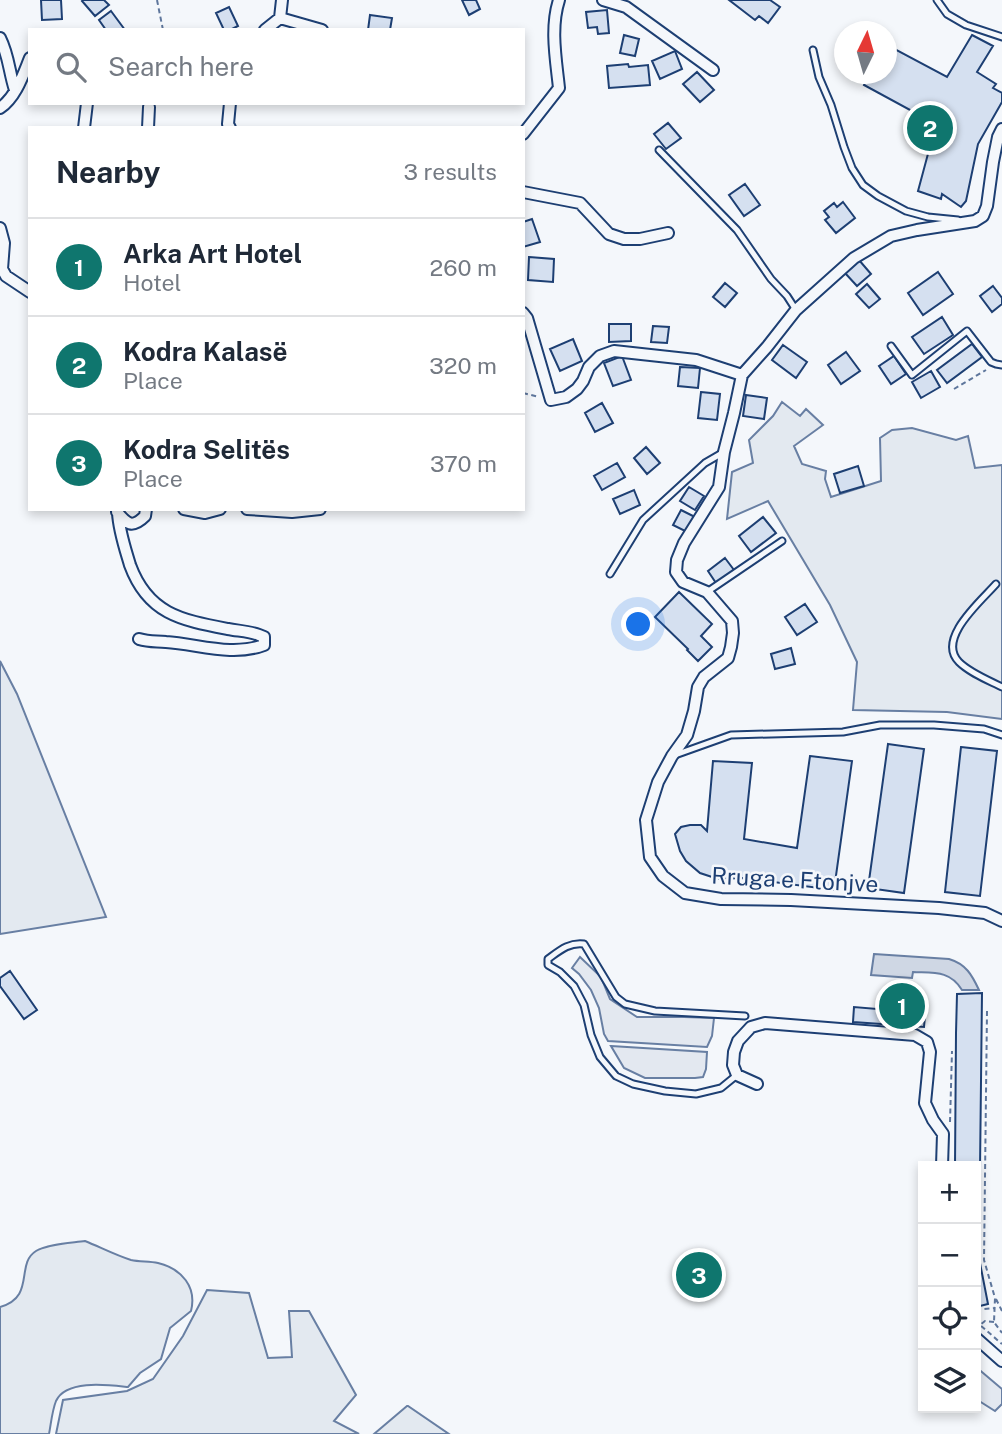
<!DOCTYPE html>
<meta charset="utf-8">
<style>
:root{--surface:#fff;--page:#f2f2f3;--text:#1f2937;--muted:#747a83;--line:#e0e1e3;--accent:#0f766e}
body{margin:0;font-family:"Public Sans",sans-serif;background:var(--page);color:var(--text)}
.controls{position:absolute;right:21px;bottom:21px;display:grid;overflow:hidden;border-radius:0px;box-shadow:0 4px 10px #0003}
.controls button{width:63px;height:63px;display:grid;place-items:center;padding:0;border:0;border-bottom:2px solid var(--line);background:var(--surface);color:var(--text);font:35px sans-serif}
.compass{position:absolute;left:834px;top:21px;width:63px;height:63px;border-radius:50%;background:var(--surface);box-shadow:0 4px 10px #0003;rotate:5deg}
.you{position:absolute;left:639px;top:625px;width:24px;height:24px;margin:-18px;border:5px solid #fff;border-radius:50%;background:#1a73e8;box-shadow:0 0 0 10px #1a73e833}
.badge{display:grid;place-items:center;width:46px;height:46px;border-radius:50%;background:var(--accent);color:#fff;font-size:23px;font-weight:700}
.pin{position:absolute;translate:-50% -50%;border:4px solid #fff;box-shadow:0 2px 7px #0006}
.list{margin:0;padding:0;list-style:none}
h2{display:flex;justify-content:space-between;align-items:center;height:91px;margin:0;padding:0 28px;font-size:30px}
h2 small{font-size:23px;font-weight:400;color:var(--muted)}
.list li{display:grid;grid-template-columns:46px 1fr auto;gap:21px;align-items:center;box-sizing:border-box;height:98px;padding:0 28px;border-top:2px solid var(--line)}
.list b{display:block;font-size:26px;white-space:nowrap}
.list p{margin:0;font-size:23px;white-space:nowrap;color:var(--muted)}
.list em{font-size:23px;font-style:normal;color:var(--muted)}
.icon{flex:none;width:38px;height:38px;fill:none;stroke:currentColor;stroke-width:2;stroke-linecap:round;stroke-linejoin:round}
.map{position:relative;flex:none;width:1002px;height:1434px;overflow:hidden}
.search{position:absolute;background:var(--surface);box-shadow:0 4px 10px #0003;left:28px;top:28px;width:497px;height:77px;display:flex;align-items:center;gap:18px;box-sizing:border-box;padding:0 24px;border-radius:0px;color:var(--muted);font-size:26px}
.panel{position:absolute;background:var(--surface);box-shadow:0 4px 10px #0003;left:28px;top:126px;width:497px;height:385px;border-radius:0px}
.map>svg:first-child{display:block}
.green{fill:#e3e9f0;stroke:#687fa3;stroke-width:2}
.parking{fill:#e3e8f0;stroke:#687fa3;stroke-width:2}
.water{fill:#cfd7e4;stroke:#687fa3;stroke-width:2}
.building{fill:#d5e0f0;stroke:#1d3f73;stroke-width:2}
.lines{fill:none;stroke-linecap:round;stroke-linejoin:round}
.service-casing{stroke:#1d3f73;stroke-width:9}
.minor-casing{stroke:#1d3f73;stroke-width:14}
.path{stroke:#5e769c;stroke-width:2;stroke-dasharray:5 3.5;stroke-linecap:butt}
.service{stroke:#f4f7fb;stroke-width:5}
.minor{stroke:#f4f7fb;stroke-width:10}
.labels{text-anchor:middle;stroke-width:5;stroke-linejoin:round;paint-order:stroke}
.street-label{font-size:23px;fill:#1d3f73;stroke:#f4f7fb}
</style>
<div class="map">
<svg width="1002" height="1434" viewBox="0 0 1002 1434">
<rect width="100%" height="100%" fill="#f4f7fb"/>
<path class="green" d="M782,402L800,416L806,409L823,425L794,446L802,464L826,471L825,479L831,497L881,481L880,438L892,430L912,428L956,440L968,436L975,468L1002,465V719L947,712L853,710L857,662L830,605L768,501L727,519L732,472L753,463L749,440L773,416Z
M0,661L17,694L106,917L0,934Z
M85,1241C100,1247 115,1255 131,1260C140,1262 149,1261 158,1263C182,1269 197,1287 191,1311L170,1328L161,1359L140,1373L128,1387C109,1385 66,1379 56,1401C52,1411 51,1424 49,1434H0V1307C36,1297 15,1264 36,1251C47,1244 71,1243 85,1241Z
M207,1290L249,1293L268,1358L292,1357L289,1311H309L356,1395L334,1421L359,1434H56L63,1400L127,1391L153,1379L183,1336Z
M407,1406H408L449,1434H374Z"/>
<path class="parking" d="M580,957L601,977L610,999L637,1017H684L714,1018L712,1036L707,1047L608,1041L604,1034L599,1008L591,990L579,974L572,968Z
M611,1046L707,1052L706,1069L703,1077L695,1078H645L624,1068Z
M976,1367L1002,1389V1404L995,1411L976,1399Z"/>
<path class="water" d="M874,954L949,959C966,964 972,975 979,990H962C950,970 933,973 913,972L912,978L871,975Z"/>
<path class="building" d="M41,0H61L62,19L42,20Z
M83,0H104L109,5L95,16L82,1Z
M462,0H476L480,9L469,15Z
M729,0H770L780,7L768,23L759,16L755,20Z
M229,7L238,26L230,30H224L216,13Z
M607,10L609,33L598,34L597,27L588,28L586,12Z
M111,11L125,30H106L99,20Z
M370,15L392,18L390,30H368Z
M624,35L639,39L635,56L620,53Z
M972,35L993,46L977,72L996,84L993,88L1002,93V102L978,144L966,201L961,207L942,194L941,199L918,191L936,124L864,85L869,74H886V56L891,47L947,77Z
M675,51L682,69L660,79L652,61Z
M628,64L629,67L648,65L650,85L609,88L607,66Z
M697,72L714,90L700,102L683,84Z
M668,123L681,138L666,149L654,134Z
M745,184L760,205L744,216L729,195Z
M843,202L855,218L836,233L825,220L829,217L824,211L834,203L837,207Z
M532,219L540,242L523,247V222Z
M529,257L554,259L553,282L528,280Z
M859,260L871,274L857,286L845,273Z
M938,272L953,294L923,315L908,293Z
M725,283L737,293L725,307L713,297Z
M867,284L880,299L869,308L856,294Z
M993,286L1002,298V304L992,312L980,296Z
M942,317L953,335L924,354L912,337Z
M609,324H631V341L609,342Z
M653,326L669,327L667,343L651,342Z
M573,339L582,361L560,371L550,349Z
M972,344L982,357L947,383L937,370Z
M783,345L807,362L796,378L772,360Z
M846,352L860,371L841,384L828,365Z
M622,356L631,380L613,386L604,363Z
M894,356L906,374L891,384L879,366Z
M680,367L700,368L698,388L678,386Z
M931,371L940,387L921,398L912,382Z
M701,392L720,394L717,420L698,418Z
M746,395L767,398L764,419L743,416Z
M602,403L613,423L595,432L585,413Z
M646,447L660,463L647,474L634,458Z
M617,463L625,477L602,490L594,476Z
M858,466L864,486L840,493L834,474Z
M689,487L704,496L695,510L680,501Z
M634,490L640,505L620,514L613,499Z
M681,510L697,518L689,533L673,525Z
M763,517L776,533L751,552L739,536Z
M725,558L734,570L716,583L708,571Z
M679,592L712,624L701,636L712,647L698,661L687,650L688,649L655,617Z
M805,604L817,622L797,635L785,617Z
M791,648L795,664L775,669L771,654Z
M888,744L924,749L904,893L868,888Z
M961,747L997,751L980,896L945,892Z
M810,756L852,761L834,890L743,878L718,879L700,873L686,861L680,851L675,834L681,827L690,825H701L707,831L713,761L752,763L744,839L797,848Z
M10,971L37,1010L24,1019L0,986V978Z
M905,986L913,987L925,997L926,1005L924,1027L853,1022L854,1007L877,1009L885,995L897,987Z
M982,993L979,1258L988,1304L976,1307V1166H955L956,1033L957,994Z"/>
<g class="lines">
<defs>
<path id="service" d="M937,0L947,14L966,25L1002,37
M813,50L819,77L831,105L844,147L852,168L863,185L878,196L906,211L928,217L958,220
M659,150L737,230L771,279L787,296L796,310
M891,346L912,375L967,331L991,362L996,364L1002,365
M610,574L643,520L705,463L724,452
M996,584C981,601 936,639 959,662C970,673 988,680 1002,687
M707,592L782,541
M675,755L731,735L843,732L880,725H934L984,729L1002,735
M737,1075L721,1088L696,1094L665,1091L633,1084L616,1076L600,1057L591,1035L584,1005L574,986L560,972L548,965V959C559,951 569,942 584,944L616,997L625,1004L655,1011L745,1016"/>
<path id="minor" d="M603,0L626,7L713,70
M280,18L322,30
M265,30L280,18L282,0
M0,38C9,56 9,72 15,90
M230,103L228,124L230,128
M0,108C16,97 23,75 30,58
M84,128L87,103
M148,128L149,107
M1002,129L998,137L993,162L987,206L983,216L975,221L917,230L891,236L854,258L796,310L767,347L742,375L734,413L724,452L719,487L684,543L677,560L676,572L683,582L707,592L732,621L733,633L731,647L728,658L704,677L698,687L694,711L687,735L672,756L658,782L646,820L650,857L663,876L685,893L721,899L791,900L939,908L985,913L1002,921
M523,134L559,88C556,59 550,28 559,0
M523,192L580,203L609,234L624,239H640L668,233
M0,228L4,243L2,269L6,276L30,292
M523,313L527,318L551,400L566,397L577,389L583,381L589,367L600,356L614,351L696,360L742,375
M184,509L205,513L220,509
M247,509L292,512L320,509
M117,512C127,524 132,529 145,516L146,509
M118,513C119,531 125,548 130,565C148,614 181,620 228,629C238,631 249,631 259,635L264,637V645C232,657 198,644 166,642C156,641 149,642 139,639
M757,1084L737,1075L733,1065L734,1052L738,1041L751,1027L765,1023L915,1035L927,1042L930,1052L925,1103L933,1120L943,1134L942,1166
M976,1338L1002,1361"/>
</defs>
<use href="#service" class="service-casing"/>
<use href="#minor" class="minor-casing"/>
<path class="path" d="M157,0L163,30
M954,389L986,370
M523,393L539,397
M987,1011L984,1260L995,1298L994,1322L1002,1333
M950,1122L952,1051
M996,1299L1002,1311
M976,1310L995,1308
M976,1317L979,1320L976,1325
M994,1322L985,1321L980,1325L1002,1344"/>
<use href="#service" class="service"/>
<use href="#minor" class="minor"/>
</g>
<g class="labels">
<g class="street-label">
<text transform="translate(795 880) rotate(3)" y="8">Rruga e Ftonjve</text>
</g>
</g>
</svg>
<div class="controls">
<button>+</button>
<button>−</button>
<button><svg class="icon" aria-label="locate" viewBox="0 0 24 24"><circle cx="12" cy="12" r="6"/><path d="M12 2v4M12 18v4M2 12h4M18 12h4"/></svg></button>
<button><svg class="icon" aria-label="layers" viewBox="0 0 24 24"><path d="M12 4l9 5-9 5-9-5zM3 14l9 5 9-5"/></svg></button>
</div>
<svg class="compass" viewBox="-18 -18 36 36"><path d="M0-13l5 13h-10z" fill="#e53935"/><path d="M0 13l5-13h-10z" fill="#747a83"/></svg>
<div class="you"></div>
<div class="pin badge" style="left:902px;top:1006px">1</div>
<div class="pin badge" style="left:930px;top:128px">2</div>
<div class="pin badge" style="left:699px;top:1275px">3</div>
<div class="search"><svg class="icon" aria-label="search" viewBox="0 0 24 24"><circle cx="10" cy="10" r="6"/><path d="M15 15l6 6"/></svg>Search here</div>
<section class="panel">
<h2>Nearby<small>3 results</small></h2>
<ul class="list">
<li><span class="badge">1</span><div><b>Arka Art Hotel</b><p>Hotel</p></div><em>260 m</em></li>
<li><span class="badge">2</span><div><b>Kodra Kalasë</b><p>Place</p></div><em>320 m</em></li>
<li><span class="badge">3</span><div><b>Kodra Selitës</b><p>Place</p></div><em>370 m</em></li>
</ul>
</section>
</div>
